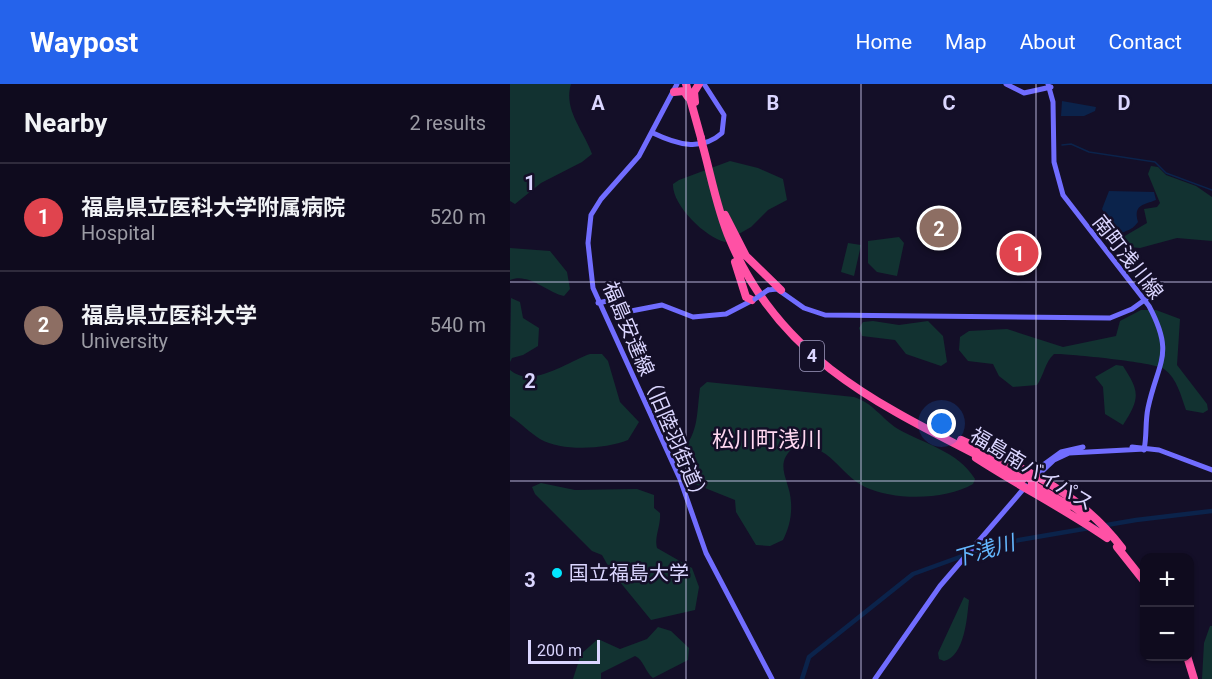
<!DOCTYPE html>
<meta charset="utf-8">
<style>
:root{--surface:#0f0b1e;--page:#181427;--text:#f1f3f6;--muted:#9b9ba4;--line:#2f2b3c;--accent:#2563eb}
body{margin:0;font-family:Roboto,"Noto Sans JP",sans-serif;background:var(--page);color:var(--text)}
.controls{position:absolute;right:18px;bottom:18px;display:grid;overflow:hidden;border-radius:12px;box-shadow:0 2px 4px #0004}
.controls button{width:54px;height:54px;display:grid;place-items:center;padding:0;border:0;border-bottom:2px solid var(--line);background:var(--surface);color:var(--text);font:30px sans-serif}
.scale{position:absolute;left:18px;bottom:15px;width:72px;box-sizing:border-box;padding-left:6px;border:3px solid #dbd6ff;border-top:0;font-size:16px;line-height:21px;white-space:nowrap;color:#dbd6ff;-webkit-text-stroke:4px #140f28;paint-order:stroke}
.you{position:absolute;left:432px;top:340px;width:21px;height:21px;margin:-15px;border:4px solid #fff;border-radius:50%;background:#1a73e8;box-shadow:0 0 0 9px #1a73e833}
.badge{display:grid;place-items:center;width:39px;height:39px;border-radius:50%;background:var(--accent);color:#fff;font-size:20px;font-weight:700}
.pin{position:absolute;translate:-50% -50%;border:3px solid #fff;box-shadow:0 2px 6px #0006}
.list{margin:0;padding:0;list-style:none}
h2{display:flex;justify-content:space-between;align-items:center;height:78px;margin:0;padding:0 24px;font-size:26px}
h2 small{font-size:20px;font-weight:400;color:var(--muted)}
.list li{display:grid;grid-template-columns:39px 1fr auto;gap:18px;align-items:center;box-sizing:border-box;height:108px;padding:0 24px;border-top:2px solid var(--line)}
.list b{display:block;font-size:22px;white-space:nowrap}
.list p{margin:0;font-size:20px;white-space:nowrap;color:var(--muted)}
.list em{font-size:20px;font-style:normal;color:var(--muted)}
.map{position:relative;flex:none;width:702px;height:595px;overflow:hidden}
header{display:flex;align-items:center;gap:36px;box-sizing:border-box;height:84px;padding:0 30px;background:var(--accent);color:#fff}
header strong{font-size:28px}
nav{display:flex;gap:33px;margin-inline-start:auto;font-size:21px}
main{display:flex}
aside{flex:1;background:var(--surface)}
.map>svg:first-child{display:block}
.green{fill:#123231}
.water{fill:#0b234b}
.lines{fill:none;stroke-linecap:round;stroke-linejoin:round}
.stream{stroke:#0b234b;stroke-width:1.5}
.river{stroke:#0b234b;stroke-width:4.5}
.secondary{stroke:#716dff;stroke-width:5}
.highway{stroke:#ff51a5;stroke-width:8}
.secondary-bridge{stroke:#716dff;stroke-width:5}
.highway-bridge{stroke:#ff51a5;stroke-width:8}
.grid{fill:none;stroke:#dbd6ff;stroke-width:1.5;stroke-opacity:0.55}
.poi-dot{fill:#02e6ff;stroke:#140f28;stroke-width:2}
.labels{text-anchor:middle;stroke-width:5;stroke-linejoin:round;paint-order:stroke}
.shield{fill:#140f28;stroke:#9f9abe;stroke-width:1.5}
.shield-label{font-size:18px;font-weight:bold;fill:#dbd6ff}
.street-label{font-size:20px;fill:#dbd6ff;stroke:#140f28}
.poi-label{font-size:20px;fill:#dbd6ff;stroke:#140f28;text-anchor:start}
.water-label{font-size:21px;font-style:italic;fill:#64b8ff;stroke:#140f28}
.quarter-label{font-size:22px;fill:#ffd8f1;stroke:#140f28}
.grid-label{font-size:20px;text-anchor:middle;font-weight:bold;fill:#dbd6ff;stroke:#140f28;stroke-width:5;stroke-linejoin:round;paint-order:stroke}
</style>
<header>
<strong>Waypost</strong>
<nav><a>Home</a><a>Map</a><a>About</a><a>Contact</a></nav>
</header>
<main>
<aside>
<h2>Nearby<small>2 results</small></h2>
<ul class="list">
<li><span class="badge" style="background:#e0444e">1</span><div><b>福島県立医科大学附属病院</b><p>Hospital</p></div><em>520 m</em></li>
<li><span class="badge" style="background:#8d6e63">2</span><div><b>福島県立医科大学</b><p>University</p></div><em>540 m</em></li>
</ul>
</aside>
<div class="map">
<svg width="702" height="595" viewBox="0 0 702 595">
<rect width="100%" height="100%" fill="#140f28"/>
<path class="green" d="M0,0H61C53,26 74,47 82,70L72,78L31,99L5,120L0,117Z
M220,77L248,84L273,95L277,116L258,126L241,143L215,158C195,153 162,121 163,100L169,96Z
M641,82L648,83L656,91L686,102L702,113V157L667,154L630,164L610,162L608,156L637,139L634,125L647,123L650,119L638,90Z
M389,153L394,159L387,192L367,188L358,179V157Z
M338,159L351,161L344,192L331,188Z
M0,164L40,167L57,188L60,205L54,212C37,208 18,188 0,196Z
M1,214L10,218L13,234L29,244L28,262L13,271L2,274L0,278Z
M631,226H646L670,235L667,281L697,320L698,326L693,329L676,326C671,312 667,294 654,285C644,278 560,270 544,270C535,278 534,291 527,301L503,303L489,292L483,280L458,277L449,266L450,253L459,247L497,245L553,263L606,252L610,237Z
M363,237L389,241L418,237L433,252L437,278L431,282L396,270L385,256L352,252L349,244L353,238Z
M80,270H92L98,277L110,318L129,338L118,356C95,365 53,368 30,355C20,349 11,339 0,332V286C22,305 59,277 80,270Z
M606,281L613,282C630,308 630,314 613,341L595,330L593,303L585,293Z
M197,298L344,313C363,319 371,334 388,345C414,360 448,367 465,395L463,400C436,416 385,417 355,403C328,389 321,361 287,361C261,379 280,395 281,418C282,432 279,444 273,456L260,462L246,461L226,428L225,416L185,400L169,373C189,346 186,336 190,304Z
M31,399L65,406L127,405L144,411V424L150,429C151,442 144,453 147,464L182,484L189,503L185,526L141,536L101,487L92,471L82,467L25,410L22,403Z
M454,513L459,516C457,533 455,572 434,577L429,575L428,569Z
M700,542H702V595H692L694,559Z
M148,543L161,547L179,564L178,576L143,594C135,588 134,576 125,572L91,589V595H63L71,570L88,555L110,565L137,555Z"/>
<path class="water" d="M552,17L586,23L585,27L574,32H551Z
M599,107L644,108L646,116C634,121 623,120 628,138C624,143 622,145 616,147C600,156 599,135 592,125Z"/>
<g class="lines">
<path class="stream" d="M552,61L561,60L579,68L645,78L656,89L702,106"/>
<path class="river" d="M292,595L299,573L403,490L469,466L509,456L626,436L702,427"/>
<path class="secondary" d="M167,0L129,72L91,115L81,131L78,159L83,204L170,395L196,469L262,595
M496,0L514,9L541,3
M538,0L543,18L544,78L553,111L639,222C665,271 648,277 638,324C635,338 637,352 634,366
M143,49C166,60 191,68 212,49L214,31L194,0
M258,206L267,205L294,224L315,231L600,234L622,225L636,215
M88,219L97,217L121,227L152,221L183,233L216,230L243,216
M622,363L649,366L702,386
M529,384L551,368L573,363
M525,394L544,376L559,369L635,365
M365,595L430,502L516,402"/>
<path class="highway" d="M176,0L191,54
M164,8L174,7L178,13
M185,18L184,8L189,0
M192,59C201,91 207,126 220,156C276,289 394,331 513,395
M215,131L236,172L271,206
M225,178L236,213L242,216
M451,356C514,385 569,407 612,464
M466,374C509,402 555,425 597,454
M522,400L559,422
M556,417L578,433
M607,463L634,497
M677,572L684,595"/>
<path class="secondary-bridge" d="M245,215L258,206"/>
<path class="highway-bridge" d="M191,54L192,59
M515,391L524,398"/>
</g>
<path class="grid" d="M176,0V595M351,0V595M526,0V595M0,198H702M0,397H702"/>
<circle class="poi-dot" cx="47" cy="489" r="6"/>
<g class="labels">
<rect class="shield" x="290" y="257" width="24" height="30" rx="4.5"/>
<g class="shield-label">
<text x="302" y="278">4</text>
</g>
<g class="street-label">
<text transform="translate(618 173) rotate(52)" y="7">南町浅川線</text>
<text transform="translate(146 309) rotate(67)" y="7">福島安達線（旧陸羽街道）</text>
<text transform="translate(522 385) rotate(31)" y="7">福島南バイパス</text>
</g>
<g class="poi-label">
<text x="59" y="496">国立福島大学</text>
</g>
<g class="water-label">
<text transform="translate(474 467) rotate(-16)" y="7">下浅川</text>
</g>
<g class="quarter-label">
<text x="257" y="363">松川町浅川</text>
</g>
</g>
<g class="grid-label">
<text x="88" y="26">A</text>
<text x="263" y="26">B</text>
<text x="439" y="26">C</text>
<text x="614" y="26">D</text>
<text x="20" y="106">1</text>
<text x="20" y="304">2</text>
<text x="20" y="503">3</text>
</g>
</svg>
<div class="controls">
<button>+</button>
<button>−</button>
</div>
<div class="scale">200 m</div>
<div class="you"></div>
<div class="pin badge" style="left:509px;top:169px;background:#e0444e">1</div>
<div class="pin badge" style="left:429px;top:144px;background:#8d6e63">2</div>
</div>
</main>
